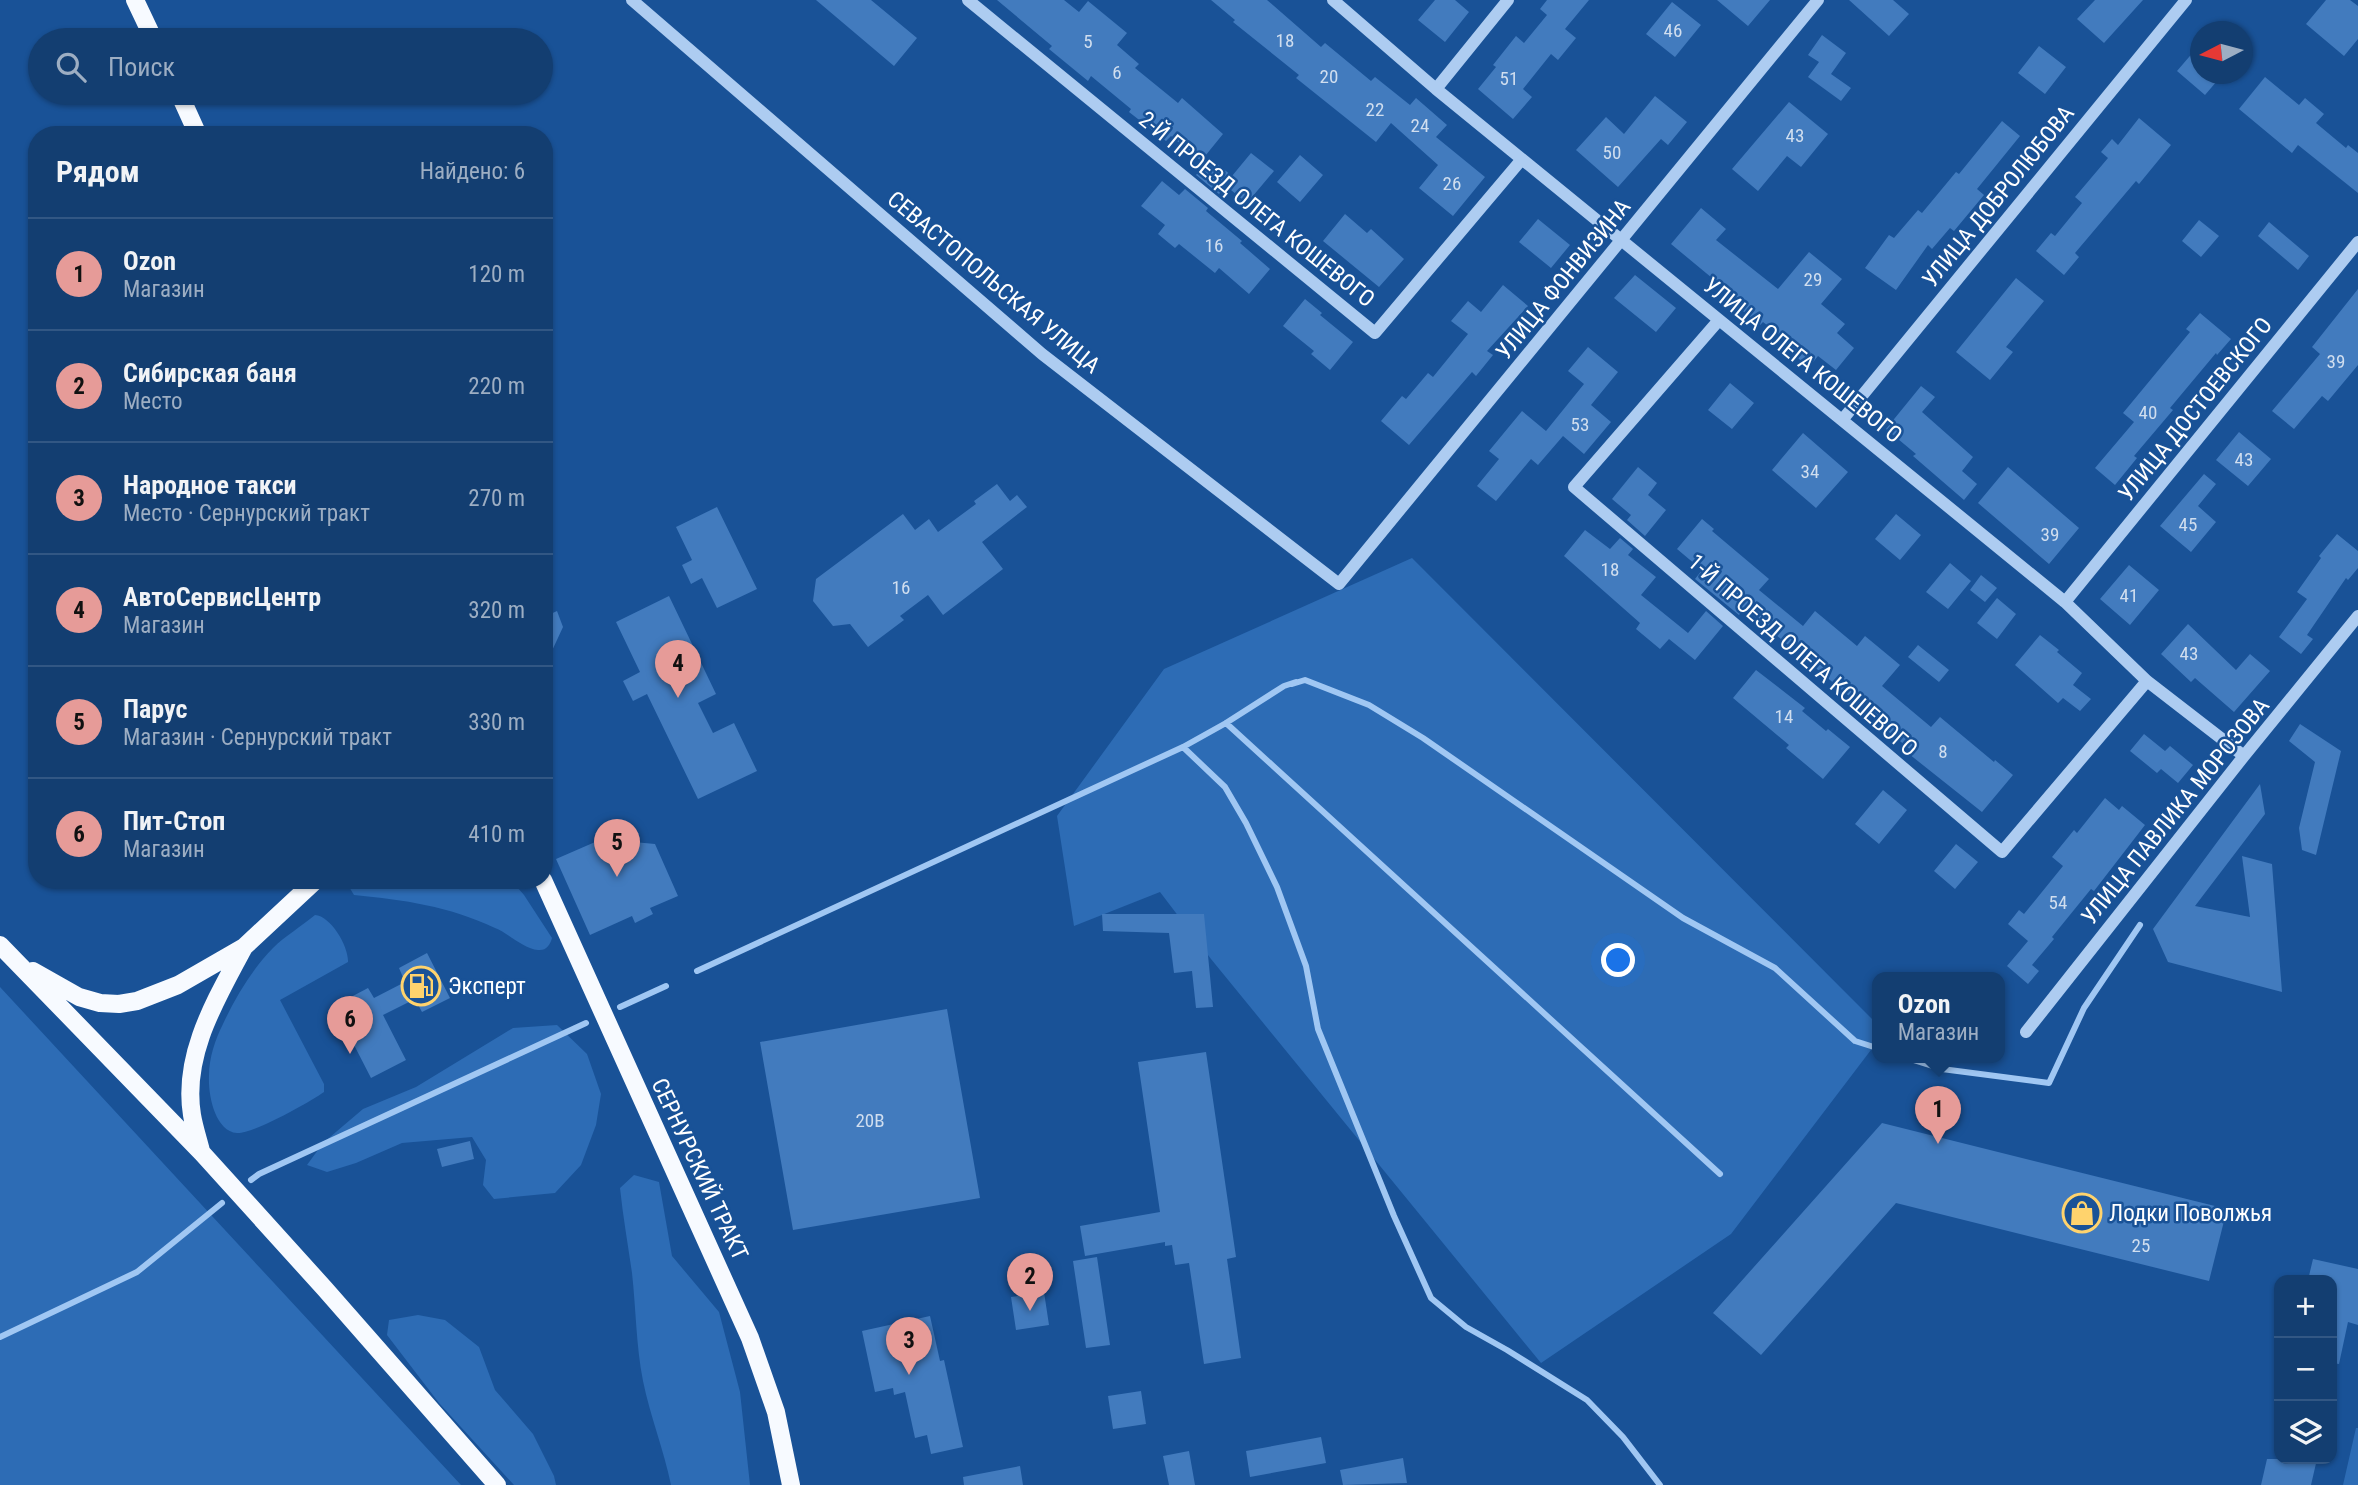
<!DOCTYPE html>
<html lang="ru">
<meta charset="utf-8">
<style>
:root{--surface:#133e71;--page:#1c4576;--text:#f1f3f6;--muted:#9daec3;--line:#325784;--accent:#e69b98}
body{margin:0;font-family:"Roboto Condensed",sans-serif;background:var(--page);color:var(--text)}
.controls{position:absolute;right:21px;bottom:21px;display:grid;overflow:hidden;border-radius:14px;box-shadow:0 2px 5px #0004}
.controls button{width:63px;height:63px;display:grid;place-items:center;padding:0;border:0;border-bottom:2px solid var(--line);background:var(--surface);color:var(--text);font:35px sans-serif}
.compass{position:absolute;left:2190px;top:21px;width:63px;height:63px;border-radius:50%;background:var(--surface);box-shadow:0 2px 5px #0004;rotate:264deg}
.you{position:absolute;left:1619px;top:961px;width:24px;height:24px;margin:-18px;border:5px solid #fff;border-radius:50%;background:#1a73e8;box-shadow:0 0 0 10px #1a73e833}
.badge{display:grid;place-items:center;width:46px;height:46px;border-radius:50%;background:var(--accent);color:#111;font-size:23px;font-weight:700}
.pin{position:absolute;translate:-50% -58px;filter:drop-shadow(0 2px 4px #0008)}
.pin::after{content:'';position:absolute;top:37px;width:24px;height:21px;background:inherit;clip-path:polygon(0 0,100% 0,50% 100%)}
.popup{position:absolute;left:1872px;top:972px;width:133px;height:91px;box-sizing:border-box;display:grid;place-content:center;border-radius:14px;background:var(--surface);filter:drop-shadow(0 2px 5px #0005);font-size:23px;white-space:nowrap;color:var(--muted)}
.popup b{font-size:26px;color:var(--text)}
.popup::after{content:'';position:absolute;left:50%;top:100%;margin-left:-14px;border:14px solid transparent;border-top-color:var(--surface)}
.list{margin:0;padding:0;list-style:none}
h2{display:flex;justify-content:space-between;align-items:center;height:91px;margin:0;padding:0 28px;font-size:30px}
h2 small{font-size:23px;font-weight:400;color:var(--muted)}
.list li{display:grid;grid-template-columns:46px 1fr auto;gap:21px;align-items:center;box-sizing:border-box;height:112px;padding:0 28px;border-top:2px solid var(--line)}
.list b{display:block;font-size:26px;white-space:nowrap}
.list p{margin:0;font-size:23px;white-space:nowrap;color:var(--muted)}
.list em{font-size:23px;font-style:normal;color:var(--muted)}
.icon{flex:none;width:38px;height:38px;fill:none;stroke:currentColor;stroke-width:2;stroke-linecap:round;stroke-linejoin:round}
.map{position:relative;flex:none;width:2358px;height:1485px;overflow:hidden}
.search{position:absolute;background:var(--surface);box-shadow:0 2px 5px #0004;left:28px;top:28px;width:525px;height:77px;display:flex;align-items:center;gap:18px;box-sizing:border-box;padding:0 24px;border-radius:38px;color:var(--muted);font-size:26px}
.panel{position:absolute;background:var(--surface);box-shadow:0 2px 5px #0004;left:28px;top:126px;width:525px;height:763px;border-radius:28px}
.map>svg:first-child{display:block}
.green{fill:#2d6cb5}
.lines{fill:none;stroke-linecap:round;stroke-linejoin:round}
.stream{stroke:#a0c7f3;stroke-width:6}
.building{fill:#427bbe}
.minor{stroke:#adccf1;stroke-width:12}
.major{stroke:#f7faff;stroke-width:18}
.labels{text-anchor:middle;stroke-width:5;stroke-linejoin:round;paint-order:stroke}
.number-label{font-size:19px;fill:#d0deef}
.street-label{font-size:23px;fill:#fff;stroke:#195297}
.poi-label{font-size:23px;fill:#fff;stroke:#195297;text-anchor:start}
</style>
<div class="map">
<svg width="2358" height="1485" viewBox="0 0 2358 1485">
<rect width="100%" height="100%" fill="#195297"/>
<path class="green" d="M1412,558L1877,1024V1042L1731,1234L1541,1363L1211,959L1160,892L1074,926L1057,816L1164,669Z
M349,880H511L524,895L552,938C550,945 546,951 538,950C524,949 508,933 495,928C448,906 405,900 354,895L346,882Z
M315,915C331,916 349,947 348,962L280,1000L324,1084V1092C310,1102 253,1134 237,1133C215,1131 208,1095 209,1076C209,1058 215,1040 223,1024C235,998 252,969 273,948C285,936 302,926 315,915Z
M0,987L461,1485H0Z
M557,1025L587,1054L601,1094L596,1125L581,1165L555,1193L494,1199L483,1185L486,1160L472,1137L402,1143L356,1163L327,1172L307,1165L323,1143L363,1109L416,1087L513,1028Z
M634,1175L659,1182L672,1256L719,1312L740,1392L750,1485H671C664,1450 650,1416 643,1381C636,1345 636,1309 632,1273C628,1245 623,1217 620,1188Z
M418,1315L445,1320L479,1347L495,1390L533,1434L554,1476L556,1485H514L439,1403L387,1335L389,1320Z
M2356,1428H2358V1485H2343Z"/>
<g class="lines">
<path class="stream" d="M1292,684L1305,680L1369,705L1423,738L1683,918L1775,968L1855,1041L1877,1048
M1226,723L1720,1174
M1183,747L1225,787L1246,823L1277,887L1306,966L1318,1029L1394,1216L1431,1298L1466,1327L1507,1350L1587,1400L1623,1437L1660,1485
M697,971L1183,747L1226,723L1284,686L1296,682
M620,1007L666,986
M1907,1058L1942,1069L2049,1083L2084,1008L2140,925
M251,1180L259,1174L586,1023
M0,1337L137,1272L222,1203"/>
</g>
<path class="building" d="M816,0H871L917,38L894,66Z
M997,0H1064L1079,12L1088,1L1127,33L1117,45L1139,64L1135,68L1178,103L1182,98L1223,134L1201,161L1171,136L1166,141L1129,112L1131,109L1091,76L1088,81L1049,49L1052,46Z
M1211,0H1267L1321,47L1325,43L1371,81L1375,77L1410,105L1416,98L1447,125L1436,137L1485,177L1453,216L1419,188L1438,165L1391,123L1376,142L1296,78L1299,75L1233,22L1235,20Z
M1435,0H1455L1469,12L1445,42L1418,20Z
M1547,0H1589L1565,29L1576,38L1558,60L1551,54L1523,89L1532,97L1513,119L1478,89L1496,67L1493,65L1516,36L1524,43L1547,15L1540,9Z
M1717,0H1770L1748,26Z
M1849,0H1893L1909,14L1889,36Z
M2095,0H2143L2104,43L2077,19Z
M2326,0H2350L2358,6V39L2344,56L2306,24Z
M1672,2L1701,25L1675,57L1646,34Z
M1822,35L1846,53L1831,74L1851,88L1841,101L1808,77L1819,62L1808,55Z
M2201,43V74H2223L2205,95L2177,71Z
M2039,46L2066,67L2045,94L2018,73Z
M2265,77L2299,105L2305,98L2324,114L2316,123L2346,148L2348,145L2358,153V193L2298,145L2292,153L2239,109Z
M1655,96L1687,122L1668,145L1661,139L1618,187L1576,150L1606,117L1624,134Z
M1789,102L1828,134L1801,167L1787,156L1758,191L1732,169Z
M2139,118L2171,145L2139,184L2136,181L2075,253L2079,257L2064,275L2036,251L2051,233L2055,236L2082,203L2075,197L2108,158L2101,152L2112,139L2118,145Z
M2002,121L2020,136L1977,189L1984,195L1954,231L1950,228L1932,249L1928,245L1896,290L1865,268L1889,235L1894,238L1918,210L1922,213L1956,172L1959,174Z
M1251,153L1274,171L1247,203L1226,186L1219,194L1196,175L1210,158L1232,176Z
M1300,155L1323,175L1300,202L1277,182Z
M1162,181L1179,195L1185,189L1208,208L1206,211L1242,241L1240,243L1270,269L1249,294L1219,268L1215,273L1179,244L1175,248L1158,234L1165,225L1141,206Z
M1701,208L1726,229L1716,240L1778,289L1809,252L1842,279L1821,304L1845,324L1837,333L1854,348L1836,370L1818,356L1809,367L1789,351L1793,346L1763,322L1760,325L1738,307L1741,302L1671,244Z
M1345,214L1367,233L1371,229L1404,259L1379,287L1323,241Z
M1538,219L1570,245L1551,268L1519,242Z
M2199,220L2219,236L2201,257L2182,241Z
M2269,222L2309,256L2298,270L2258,236Z
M1635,275L1676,308L1656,332L1614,298Z
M2016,278L2044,301L2006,347L2013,352L1990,380L1956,352Z
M1503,285L1528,306L1487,351L1493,355L1476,376L1472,372L1409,445L1381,421L1402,396L1406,399L1428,373L1433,377L1468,334L1451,321L1468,301L1481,312Z
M2358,289V365L2328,401L2322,396L2294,429L2272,411L2320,354L2312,347Z
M1305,299L1322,313L1320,315L1353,342L1330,370L1311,354L1314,351L1283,326Z
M2200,313L2231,339L2217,355L2216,353L2170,408L2173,410L2134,456L2137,458L2115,485L2095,468L2134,422L2123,413L2190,332L2186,329Z
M1588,347L1618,372L1591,405L1611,422L1584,454L1563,436L1538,465L1531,459L1496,501L1477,486L1499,459L1489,451L1522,411L1546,431L1584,384L1568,371Z
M1730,383L1754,403L1732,429L1708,410Z
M1921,386L1935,397L1922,412L1973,457L1962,471L1977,484L1964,500L1913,456L1916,454L1886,429Z
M2239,432L2271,459L2248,486L2216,460Z
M1803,433L1848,472L1816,508L1772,470Z
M1638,467L1657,483L1648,495L1666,510L1645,536L1627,520L1631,515L1612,499Z
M2008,467L2079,528L2049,564L1978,503Z
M2204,474L2216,484L2198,506L2216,522L2191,552L2160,526Z
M997,484L1010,501L1017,495L1027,507L982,542L1003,569L943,615L928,595L900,616L904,620L868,647L850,624L833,626L813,601L816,579L903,514L915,530L929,519L938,532L976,504L974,501Z
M717,507L757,589L717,608L702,578L691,584L682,565L692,560L676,527Z
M1896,514L1921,535L1900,560L1875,539Z
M1702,519L1714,529L1712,531L1769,579L1759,590L1803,626L1815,611L1857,646L1865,636L1900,665L1882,686L1931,727L1940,717L1994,762L1995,760L2013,775L1982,812L1909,754L1912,751L1878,723L1879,721L1744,608L1739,615L1695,579L1702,570L1677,549Z
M1585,530L1610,549L1620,538L1633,549L1628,555L1656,577L1641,595L1688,633L1706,611L1723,626L1695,660L1669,639L1660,649L1636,629L1640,623L1564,556Z
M2337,534L2358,551V568L2348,580L2346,578L2307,635L2313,639L2301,654L2279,637L2307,599L2297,592L2321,558L2319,556Z
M1950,563L1971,581L1948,609L1926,592Z
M2129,565L2159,590L2130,625L2100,599Z
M1981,575L1997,588L1985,602L1970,590Z
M669,596L716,694L698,703L713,733L734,723L757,771L698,799L647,694L633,701L623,681L640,672L616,622Z
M1997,598L2016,614L1997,639L1977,623Z
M557,611L563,627L544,668V617Z
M2188,624L2236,670L2250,654L2270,671L2234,712L2195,678L2191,682L2161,654Z
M2040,635L2059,650L2057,652L2082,673L2073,685L2091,699L2080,711L2063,698L2058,703L2015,665Z
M1918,645L1949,670L1939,682L1908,657Z
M1756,670L1805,708L1802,711L1826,731L1828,729L1850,747L1823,779L1786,748L1789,745L1733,698Z
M2300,724L2341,751L2316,855L2302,850L2299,828L2315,762L2289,741Z
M2144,734L2165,751L2170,746L2193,765L2178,783L2161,769L2157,773L2130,751Z
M2260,784L2265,814L2195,906L2250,917L2242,856L2272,864L2282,992L2168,962L2153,929Z
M1883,790L1907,810L1879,844L1855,824Z
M2105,798L2119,810L2122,806L2145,825L2094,891L2091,889L2052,937L2054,939L2032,965L2039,971L2028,984L2007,966L2028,941L2008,924L2019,910L2024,914L2063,866L2052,857L2074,830L2077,833Z
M602,839L655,844L678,896L650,908L653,914L635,923L632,916L590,935L556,859Z
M1956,844L1978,862L1955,889L1934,871Z
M1102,914H1204L1213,1007L1196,1008L1192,971L1174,973L1169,933L1103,931Z
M427,953L450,998L422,1012L415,999L383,1015L406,1060L371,1078L334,1006L368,988L374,998L405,982L399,968Z
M947,1009L980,1198L793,1230L760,1042Z
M1206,1052L1236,1257L1227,1259L1241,1358L1204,1364L1189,1263L1175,1265L1172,1245L1165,1246V1242L1085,1256L1080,1226L1160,1212L1138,1062Z
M1882,1123L2227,1209L2209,1281L1896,1203L1761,1355L1713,1313Z
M470,1141L474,1159L442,1167L437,1149Z
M1097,1257L1110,1345L1086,1348L1073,1261Z
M2313,1259L2358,1269V1325L2348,1322L2339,1364L2332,1363V1280H2308Z
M1044,1292L1049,1325L1016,1330L1011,1297Z
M930,1316L940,1361L944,1360L963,1447L931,1454L927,1435L915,1438L905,1392L894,1395L893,1388L875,1392L862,1331Z
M1141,1391L1146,1424L1113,1429L1108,1396Z
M1321,1437L1326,1463L1250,1477L1246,1451Z
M1189,1451L1195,1485H1169L1163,1456Z
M1403,1458L1407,1483L1343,1485L1340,1470Z
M2267,1459H2317L2311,1485H2261Z
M1020,1466L1023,1485H964L963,1477Z"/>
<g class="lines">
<path class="minor" d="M632,0L1042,354L1339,584L1818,0
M968,0L1375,333L1522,159
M1333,0L1436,89L2065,602L2147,681L2244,756
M1436,89L1508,0
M1719,320L1574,487L2002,852L2147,681
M1843,419L2186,0
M2065,602L2358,242
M2026,1032L2244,756L2358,616"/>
<path class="major" d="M135,0L154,40
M179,93L198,135
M543,880L750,1338L776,1412L791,1485
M0,945L202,1153L325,1289L497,1485
M33,971L79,997L100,1003L119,1004L137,1001L178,985L244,947L316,880
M201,1151C198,1139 194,1127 192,1115C182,1054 217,998 244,947"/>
</g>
<defs>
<symbol id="fuel-ring" viewBox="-11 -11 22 22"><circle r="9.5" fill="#195297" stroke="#ffd36d" stroke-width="1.5"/><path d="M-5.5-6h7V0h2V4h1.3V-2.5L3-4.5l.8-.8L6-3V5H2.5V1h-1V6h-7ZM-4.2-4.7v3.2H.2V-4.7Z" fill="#ffd36d"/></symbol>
<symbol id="shop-ring" viewBox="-11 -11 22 22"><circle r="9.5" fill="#195297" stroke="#ffd36d" stroke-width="1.5"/><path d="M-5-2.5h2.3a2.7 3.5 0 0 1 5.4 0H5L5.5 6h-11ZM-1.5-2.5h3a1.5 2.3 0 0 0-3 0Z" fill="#ffd36d"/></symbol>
</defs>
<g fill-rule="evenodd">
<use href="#fuel-ring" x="399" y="964" width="44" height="44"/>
<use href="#shop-ring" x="2060" y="1191" width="44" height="44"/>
</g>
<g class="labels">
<g class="number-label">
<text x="1673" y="37">46</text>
<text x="1285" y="47">18</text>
<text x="1088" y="48">5</text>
<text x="1117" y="79">6</text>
<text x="1329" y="83">20</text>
<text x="1509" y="85">51</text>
<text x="1375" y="116">22</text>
<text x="1420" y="132">24</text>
<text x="1795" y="142">43</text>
<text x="1612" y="159">50</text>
<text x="1452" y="190">26</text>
<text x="1214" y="252">16</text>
<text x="1813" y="286">29</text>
<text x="2336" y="368">39</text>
<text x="2148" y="419">40</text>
<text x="1580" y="431">53</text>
<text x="2244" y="466">43</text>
<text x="1810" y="478">34</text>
<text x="2188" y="531">45</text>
<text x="2050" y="541">39</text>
<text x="1610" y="576">18</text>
<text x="901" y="594">16</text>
<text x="2129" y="602">41</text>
<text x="2189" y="660">43</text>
<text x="1784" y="723">14</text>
<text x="1943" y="758">8</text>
<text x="2058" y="909">54</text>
<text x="870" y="1127">20В</text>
<text x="2141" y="1252">25</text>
</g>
<g class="street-label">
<text transform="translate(1998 196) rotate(-51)" y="8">УЛИЦА ДОБРОЛЮБОВА</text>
<text transform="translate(1257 209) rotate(39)" y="8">2-Й ПРОЕЗД ОЛЕГА КОШЕВОГО</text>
<text transform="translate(1563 279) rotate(-51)" y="8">УЛИЦА ФОНВИЗИНА</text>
<text transform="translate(994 282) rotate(40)" y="8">СЕВАСТОПОЛЬСКАЯ УЛИЦА</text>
<text transform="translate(1803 360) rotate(39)" y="8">УЛИЦА ОЛЕГА КОШЕВОГО</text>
<text transform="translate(2195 409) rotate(-51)" y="8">УЛИЦА ДОСТОЕВСКОГО</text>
<text transform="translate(1803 655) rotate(41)" y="8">1-Й ПРОЕЗД ОЛЕГА КОШЕВОГО</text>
<text transform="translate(2175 811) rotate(-51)" y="8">УЛИЦА ПАВЛИКА МОРОЗОВА</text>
<text transform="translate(700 1169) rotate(65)" y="8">СЕРНУРСКИЙ ТРАКТ</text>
</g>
<g class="poi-label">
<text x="448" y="994">Эксперт</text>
<text x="2109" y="1221">Лодки Поволжья</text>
</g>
</g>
</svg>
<div class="controls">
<button>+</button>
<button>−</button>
<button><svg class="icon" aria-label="layers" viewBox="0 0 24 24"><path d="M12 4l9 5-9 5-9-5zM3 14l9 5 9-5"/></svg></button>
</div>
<svg class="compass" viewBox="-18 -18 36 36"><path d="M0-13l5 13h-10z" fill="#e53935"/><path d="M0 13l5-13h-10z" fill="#9daec3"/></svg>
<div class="you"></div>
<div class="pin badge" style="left:1938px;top:1144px">1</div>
<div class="popup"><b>Ozon</b>Магазин</div>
<div class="pin badge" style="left:1030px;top:1311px">2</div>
<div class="pin badge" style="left:909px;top:1375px">3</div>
<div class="pin badge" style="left:678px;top:698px">4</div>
<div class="pin badge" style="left:617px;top:877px">5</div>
<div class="pin badge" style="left:350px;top:1054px">6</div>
<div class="search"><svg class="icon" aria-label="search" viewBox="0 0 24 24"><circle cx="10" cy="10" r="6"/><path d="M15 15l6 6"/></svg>Поиск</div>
<section class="panel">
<h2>Рядом<small>Найдено: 6</small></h2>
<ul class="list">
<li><span class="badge">1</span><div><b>Ozon</b><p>Магазин</p></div><em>120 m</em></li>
<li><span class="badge">2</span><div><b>Сибирская баня</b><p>Место</p></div><em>220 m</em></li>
<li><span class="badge">3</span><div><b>Народное такси</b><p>Место · Сернурский тракт</p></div><em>270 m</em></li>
<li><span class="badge">4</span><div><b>АвтоСервисЦентр</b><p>Магазин</p></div><em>320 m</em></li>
<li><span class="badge">5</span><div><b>Парус</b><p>Магазин · Сернурский тракт</p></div><em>330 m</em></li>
<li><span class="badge">6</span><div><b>Пит-Стоп</b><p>Магазин</p></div><em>410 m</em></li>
</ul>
</section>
</div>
